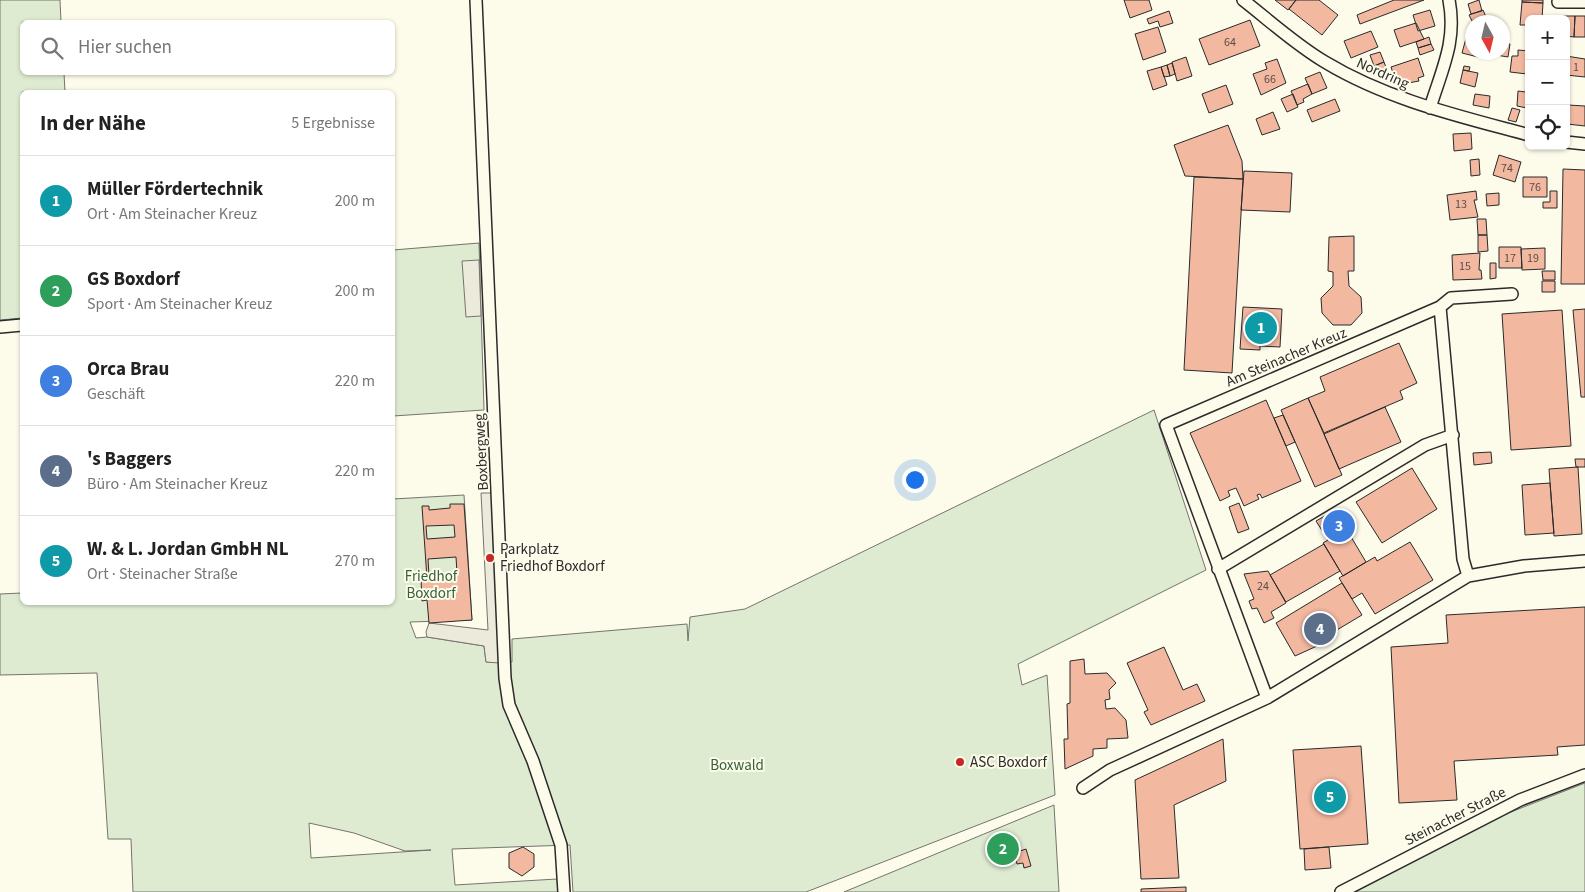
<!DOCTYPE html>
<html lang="de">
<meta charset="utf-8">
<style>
:root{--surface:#fff;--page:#f2f2f2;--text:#222;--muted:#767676;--line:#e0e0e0;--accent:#2563eb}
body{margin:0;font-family:"Source Sans 3",sans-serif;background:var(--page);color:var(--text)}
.controls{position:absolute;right:15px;top:15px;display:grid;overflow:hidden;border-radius:8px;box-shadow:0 1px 4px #0004}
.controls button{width:45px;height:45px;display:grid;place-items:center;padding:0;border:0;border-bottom:1px solid var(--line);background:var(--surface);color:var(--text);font:25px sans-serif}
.compass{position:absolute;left:1465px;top:15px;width:45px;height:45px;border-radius:50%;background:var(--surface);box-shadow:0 1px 4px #0004;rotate:172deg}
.you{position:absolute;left:914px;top:479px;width:18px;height:18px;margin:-12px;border:4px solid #fff;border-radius:50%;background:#1a73e8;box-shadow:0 0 0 8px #1a73e833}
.badge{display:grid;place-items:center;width:32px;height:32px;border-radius:50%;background:var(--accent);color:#fff;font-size:16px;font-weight:700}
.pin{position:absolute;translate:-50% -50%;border:2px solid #fff;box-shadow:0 1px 5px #0006}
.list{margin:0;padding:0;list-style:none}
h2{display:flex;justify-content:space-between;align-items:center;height:65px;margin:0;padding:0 20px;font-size:21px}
h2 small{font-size:16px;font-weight:400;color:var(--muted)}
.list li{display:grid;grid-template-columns:32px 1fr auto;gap:15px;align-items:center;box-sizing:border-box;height:90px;padding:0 20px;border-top:1px solid var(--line)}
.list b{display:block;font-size:19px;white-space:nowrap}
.list p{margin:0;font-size:16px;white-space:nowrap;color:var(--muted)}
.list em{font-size:16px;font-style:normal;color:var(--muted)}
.icon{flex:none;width:28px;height:28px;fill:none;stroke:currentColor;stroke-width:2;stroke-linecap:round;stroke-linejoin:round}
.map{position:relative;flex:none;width:1585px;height:892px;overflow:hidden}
.search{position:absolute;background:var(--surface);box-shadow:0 1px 4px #0004;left:20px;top:20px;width:375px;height:55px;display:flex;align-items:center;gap:12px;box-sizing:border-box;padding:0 18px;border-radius:8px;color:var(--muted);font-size:19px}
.panel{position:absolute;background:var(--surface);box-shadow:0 1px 4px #0004;left:20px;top:90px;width:375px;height:515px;border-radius:8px}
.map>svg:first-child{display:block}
.green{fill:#deebd1;stroke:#74746e;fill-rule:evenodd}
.parking{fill:#eceadb;stroke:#74746e}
.building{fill:#f2b8a0;stroke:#2b2b2b;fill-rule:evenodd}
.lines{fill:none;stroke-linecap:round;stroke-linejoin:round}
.minor-casing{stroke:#2b2b2b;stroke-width:14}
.minor{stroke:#fdfbea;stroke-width:11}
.poi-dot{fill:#c62828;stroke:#fdfbea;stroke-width:2}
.labels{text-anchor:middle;stroke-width:4;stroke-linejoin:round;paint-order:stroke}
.number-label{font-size:12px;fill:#5d4e48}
.street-label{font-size:15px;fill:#2b2b2b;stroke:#fdfbea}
.poi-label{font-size:15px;fill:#2b2b2b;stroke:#fdfbea;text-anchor:start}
.park-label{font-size:15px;fill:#34623c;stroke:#fdfbea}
</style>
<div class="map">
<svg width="1585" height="892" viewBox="0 0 1585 892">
<rect width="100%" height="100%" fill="#fdfbea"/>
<path class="green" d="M0,0H60L61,22H22V72L64,73L65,92H22V318L0,320Z
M479,243L484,410L393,416V250Z
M1154,410L1206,570L1018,664L1022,685L1047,675L1055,795L806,892H573L570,845L452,849L455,885L557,879L558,892H133L131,839H108L97,673L0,675V594L22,593V602H392L393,499L464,495L472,620L410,622L416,638L427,637L484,646L486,662H512V639L687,624L688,641L690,617L745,609ZM309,823L354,833L405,851L431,850L311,858Z
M1585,783V892H1355L1493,819Z
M1054,805L1059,892H844Z"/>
<path class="parking" d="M479,260L481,316L466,317L462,261Z
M481,493H493L499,663L486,662L484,646L427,637L426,632L429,623L488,630Z"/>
<path class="building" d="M1124,0H1149L1152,10L1130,18Z
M1275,0H1296L1288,10Z
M1296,0H1319L1338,15L1322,35L1289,9Z
M1394,0H1424L1360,24L1357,15Z
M1479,0L1482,11L1471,14L1468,4Z
M1522,0H1543V3L1522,2Z
M1522,2L1543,3L1542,19H1529V25H1520Z
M1430,10L1435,26L1418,31L1413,15Z
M1483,10L1486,17L1472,21L1469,15Z
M1169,11L1173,23L1160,27L1158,21L1149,24L1147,19Z
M1561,16H1575L1574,37L1566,36V19H1561Z
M1575,16H1585V37H1574Z
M1250,20L1260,46L1209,65L1199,39Z
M1416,23L1424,39L1400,47L1394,30Z
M1158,27L1166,52L1143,60L1135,34Z
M1371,31L1378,47L1351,58L1344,41Z
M1468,31L1472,32V52H1488L1486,59L1462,53Z
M1502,36H1505L1504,43L1510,44L1508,57L1496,55V52H1502Z
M1429,37L1431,44L1418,48L1416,42Z
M1431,44L1434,50L1420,55L1418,48Z
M1518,50L1529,51L1527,74L1510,72L1512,56H1518Z
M1380,52L1384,62L1374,66L1370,55Z
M1566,56L1585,59V77L1566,75Z
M1186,57L1192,76L1177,81L1172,62Z
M1418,58L1424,76L1418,78L1419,81L1397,85L1391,67Z
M1277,59L1286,83L1261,95L1253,74L1267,69L1265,63Z
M1384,62L1388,73L1378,77L1374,66Z
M1172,63L1175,74L1170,76L1167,65Z
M1167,65L1170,76L1164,77L1161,67Z
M1464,66L1470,67L1469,71L1463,70Z
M1161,67L1167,85L1153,90L1147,71Z
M1463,70L1478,73L1475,87L1460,83Z
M1320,72L1327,88L1312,94L1305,78Z
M1308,84L1312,94L1303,99L1304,102L1297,105L1291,91Z
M1226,85L1233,104L1209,113L1202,94Z
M1526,88H1529V121H1526L1527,108L1517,106L1518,91L1526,92Z
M1293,94L1298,107L1287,112L1281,99Z
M1475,94L1490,96L1489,108L1473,105Z
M1335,99L1340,111L1312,122L1307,110Z
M1568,105L1585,106V126L1567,124Z
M1512,108L1520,110L1516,122L1508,120Z
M1273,112L1280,129L1262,135L1256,119Z
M1228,125L1242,161L1243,179L1185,176L1174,145Z
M1471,133L1472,149L1454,151L1453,134Z
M1499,155L1521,162L1515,182L1493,175Z
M1479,159L1480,175L1471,176L1470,160Z
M1563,169L1585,170V284H1561Z
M1244,171L1292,173L1290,212L1241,210Z
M1194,177L1243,179L1232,373L1184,370Z
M1523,177H1547V197H1523Z
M1476,191L1477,200H1474L1478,217L1450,220L1447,195Z
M1550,191H1557V208H1543V202H1550Z
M1499,193V205L1487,206L1486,194Z
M1477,219H1486L1487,235H1478Z
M1478,235H1487L1488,251L1478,252Z
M1354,236V271H1348L1349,286L1361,297L1362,313L1351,325H1333L1322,313L1321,298L1333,286V272L1328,271L1329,237Z
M1499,247H1521L1522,268H1499Z
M1545,248V269L1522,270L1521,249Z
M1480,253L1479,270H1481L1482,279L1453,280L1452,255Z
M1490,263H1496V278L1490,279Z
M1542,271H1555V280H1543Z
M1542,281H1555V292H1542Z
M1243,307L1282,309L1280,347L1260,346V350L1240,349Z
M1585,309V397H1581L1573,310Z
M1562,310L1571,446L1511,450L1502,314Z
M1399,343L1417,383L1400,391L1403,399L1324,433L1308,398L1325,391L1320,377Z
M1308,398L1342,475L1315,487L1281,410Z
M1266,400L1301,481L1262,498L1260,494L1257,495L1259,499L1244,506L1236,488L1228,491L1230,496L1220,501L1190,433Z
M1385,407L1401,442L1339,469L1324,434Z
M1283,415L1295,442L1286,446L1274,418Z
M1491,452L1492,463L1474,465L1473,453Z
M1575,459H1585V467H1576Z
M1578,467L1582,534L1554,536L1549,469Z
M1412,468L1437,509L1382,543L1356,502Z
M1550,483L1554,533L1525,535L1522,485Z
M1239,503L1249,529L1238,533L1229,507Z
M450,504H464L472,620L429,623L427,600L422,601L421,579H427L422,506H429V510L450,508ZM454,525L455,537L427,539L426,526ZM456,557L457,573L429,575L428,559Z
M1335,510L1366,562L1343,576L1323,543L1328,540L1316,521Z
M1410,542L1433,580L1375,614L1362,593L1352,599L1339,578L1375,557L1377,561Z
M1324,544L1340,571L1286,602L1270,575Z
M1268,571L1286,603L1271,612L1274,618L1264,623L1257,608L1252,609L1249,601L1254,599L1244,574Z
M1342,583L1362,615L1315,643L1317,646L1295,656L1276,623Z
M1585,607V745L1557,747L1558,755L1454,761L1457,800L1399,803L1391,647L1448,643L1446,615Z
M1164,647L1183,690L1197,684L1205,701L1151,725L1144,712L1148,710L1127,663Z
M1084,659L1085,674L1107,673L1116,683L1109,690L1110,699L1105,700L1106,709L1115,708L1126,720L1128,738L1107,739V748L1093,749V756L1065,769L1064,739H1068L1067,704L1070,703V661Z
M1223,739L1226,781L1174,805L1179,878L1141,879L1135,780Z
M1361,746L1368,844L1300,849L1293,750Z
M523,847L534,854V867L522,876L509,868V853Z
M1329,847L1331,868L1305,870L1304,849Z
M1026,849L1031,866L1024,868L1023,863L1017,864L1014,853Z
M1186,887V892H1141V889Z"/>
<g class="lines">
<defs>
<path id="minor" d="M476,0L505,678L509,705L533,761L561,845L564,892
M1243,0C1270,21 1296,45 1325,62C1388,100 1459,116 1529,135
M1558,2H1585
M1430,108C1442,69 1457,41 1449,0
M1566,142L1585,144
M1512,294L1451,298L1440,307L1166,425L1267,698L1468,576L1524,566L1585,561
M1440,307L1463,559L1468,576
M0,327L22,325
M1218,569L1425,445L1453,435
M1083,788L1110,770L1267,698
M1341,892L1520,800L1585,775"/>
</defs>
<use href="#minor" class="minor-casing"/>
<use href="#minor" class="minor"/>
</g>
<g class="poi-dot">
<circle cx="490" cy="558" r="5"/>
<circle cx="960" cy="762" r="5"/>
</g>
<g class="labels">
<g class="number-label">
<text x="1230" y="46">64</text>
<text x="1576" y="71">1</text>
<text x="1270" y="83">66</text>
<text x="1507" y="172">74</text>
<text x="1535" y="191">76</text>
<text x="1461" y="208">13</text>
<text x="1510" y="262">17</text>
<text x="1533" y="262">19</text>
<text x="1465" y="270">15</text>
<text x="1263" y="590">24</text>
</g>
<g class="street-label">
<text transform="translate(1383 73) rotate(24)" y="5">Nordring</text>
<text transform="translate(1286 357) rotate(-23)" y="5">Am Steinacher Kreuz</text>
<text transform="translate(481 452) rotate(-93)" y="5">Boxbergweg</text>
<text transform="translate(1455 816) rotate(-27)" y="5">Steinacher Straße</text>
</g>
<g class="poi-label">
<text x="500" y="554">Parkplatz<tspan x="500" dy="17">Friedhof Boxdorf</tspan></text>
<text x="970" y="767">ASC Boxdorf</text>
</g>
<g class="park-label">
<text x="431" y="581">Friedhof<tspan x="431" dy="17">Boxdorf</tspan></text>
<text x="737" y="770">Boxwald</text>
</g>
</g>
</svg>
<div class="controls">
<button>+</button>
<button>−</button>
<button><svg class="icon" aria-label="locate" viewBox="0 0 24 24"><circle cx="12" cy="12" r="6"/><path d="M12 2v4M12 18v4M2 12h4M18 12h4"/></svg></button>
</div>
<svg class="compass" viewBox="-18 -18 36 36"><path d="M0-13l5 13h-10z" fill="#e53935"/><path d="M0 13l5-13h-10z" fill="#767676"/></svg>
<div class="you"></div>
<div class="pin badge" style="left:1261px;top:328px;background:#0f9aa8">1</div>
<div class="pin badge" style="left:1003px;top:849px;background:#2e9e5b">2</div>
<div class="pin badge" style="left:1339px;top:526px;background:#3f7fe0">3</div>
<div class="pin badge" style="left:1320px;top:629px;background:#5c6f8a">4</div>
<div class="pin badge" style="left:1330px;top:797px;background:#0f9aa8">5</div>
<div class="search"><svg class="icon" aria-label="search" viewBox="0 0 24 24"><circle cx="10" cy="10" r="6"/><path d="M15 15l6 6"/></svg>Hier suchen</div>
<section class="panel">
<h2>In der Nähe<small>5 Ergebnisse</small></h2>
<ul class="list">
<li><span class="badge" style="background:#0f9aa8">1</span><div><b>Müller Fördertechnik</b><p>Ort · Am Steinacher Kreuz</p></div><em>200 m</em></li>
<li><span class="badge" style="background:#2e9e5b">2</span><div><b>GS Boxdorf</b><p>Sport · Am Steinacher Kreuz</p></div><em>200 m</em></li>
<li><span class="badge" style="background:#3f7fe0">3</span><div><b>Orca Brau</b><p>Geschäft</p></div><em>220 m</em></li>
<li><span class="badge" style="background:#5c6f8a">4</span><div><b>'s Baggers</b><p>Büro · Am Steinacher Kreuz</p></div><em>220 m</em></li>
<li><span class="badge" style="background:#0f9aa8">5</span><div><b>W. &amp; L. Jordan GmbH NL</b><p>Ort · Steinacher Straße</p></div><em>270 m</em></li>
</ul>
</section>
</div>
